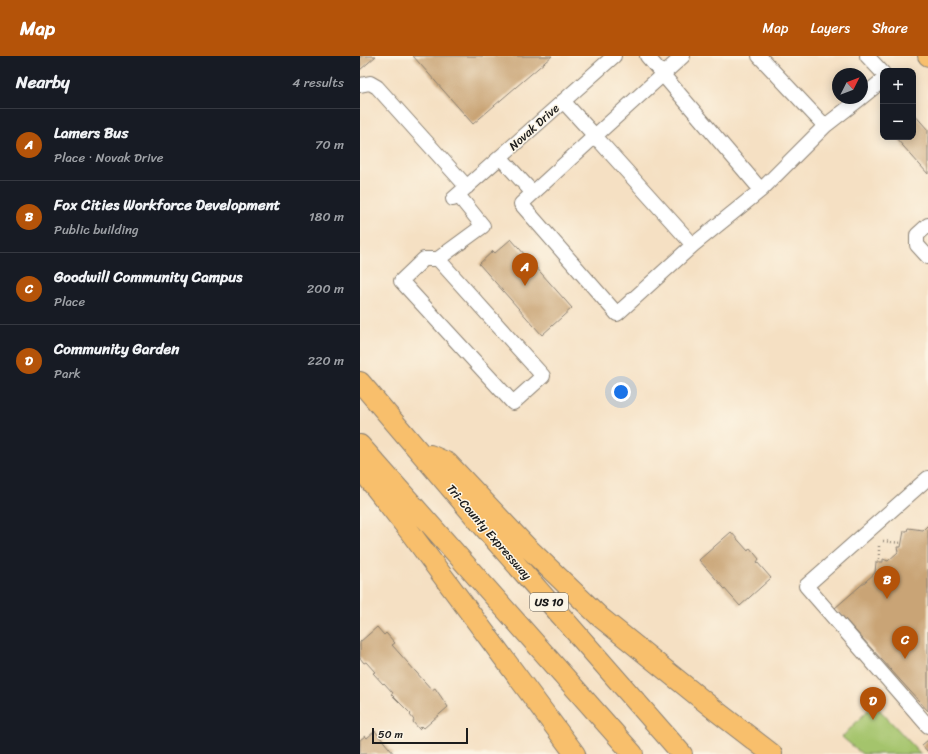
<!DOCTYPE html>
<meta charset="utf-8">
<style>
:root{--surface:#171b24;--page:#242831;--text:#f1f3f6;--muted:#9ea1a6;--line:#363941;--accent:#b45309}
body{margin:0;font-family:Sriracha,sans-serif;background:var(--page);color:var(--text)}
.controls{position:absolute;right:12px;top:12px;display:grid;overflow:hidden;border-radius:8px;box-shadow:0 2px 10px #0003}
.controls button{width:36px;height:36px;display:grid;place-items:center;padding:0;border:0;border-bottom:1px solid var(--line);background:var(--surface);color:var(--text);font:20px sans-serif}
.compass{position:absolute;left:472px;top:12px;width:36px;height:36px;border-radius:50%;background:var(--surface);box-shadow:0 2px 10px #0003;rotate:48deg}
.scale{position:absolute;left:12px;bottom:10px;width:96px;box-sizing:border-box;padding-left:4px;border:2px solid #1c1c1c;border-top:0;font-size:11px;line-height:14px;white-space:nowrap;color:#1c1c1c;-webkit-text-stroke:3px #fcf5e5;paint-order:stroke}
.you{position:absolute;left:261px;top:336px;width:14px;height:14px;margin:-10px;border:3px solid #fff;border-radius:50%;background:#1a73e8;box-shadow:0 0 0 6px #1a73e833}
.badge{display:grid;place-items:center;width:26px;height:26px;border-radius:50%;background:var(--accent);color:#fff;font-size:13px;font-weight:700}
.pin{position:absolute;translate:-50% -33px;filter:drop-shadow(0 1px 2px #0008)}
.pin::after{content:'';position:absolute;top:21px;width:14px;height:12px;background:inherit;clip-path:polygon(0 0,100% 0,50% 100%)}
.list{margin:0;padding:0;list-style:none}
h2{display:flex;justify-content:space-between;align-items:center;height:52px;margin:0;padding:0 16px;font-size:17px}
h2 small{font-size:13px;font-weight:400;color:var(--muted)}
.list li{display:grid;grid-template-columns:26px 1fr auto;gap:12px;align-items:center;box-sizing:border-box;height:72px;padding:0 16px;border-top:1px solid var(--line)}
.list b{display:block;font-size:15px;white-space:nowrap}
.list p{margin:0;font-size:13px;white-space:nowrap;color:var(--muted)}
.list em{font-size:13px;font-style:normal;color:var(--muted)}
.map{position:relative;flex:none;width:568px;height:698px;overflow:hidden}
header{display:flex;align-items:center;gap:24px;box-sizing:border-box;height:56px;padding:0 20px;background:var(--accent);color:#fff}
header strong{font-size:19px}
nav{display:flex;gap:22px;margin-inline-start:auto;font-size:14px}
main{display:flex}
aside{flex:1;background:var(--surface)}
.map>svg:first-child{display:block}
.garden{fill:#a4c46c;stroke:#607044}
.building{fill:#c9a476}
.lines{fill:none;stroke-linecap:round;stroke-linejoin:round}
.minor-casing{stroke:#887e70;stroke-width:16}
.major-casing{stroke:#887e70;stroke-width:20}
.highway-casing{stroke:#887e70;stroke-width:22}
.path{stroke:#887e70;stroke-width:2.5;stroke-dasharray:1 3;stroke-linecap:butt}
.minor{stroke:#fff;stroke-width:14}
.major{stroke:#f8bf6c;stroke-width:18}
.highway{stroke:#f8bf6c;stroke-width:20}
.labels{text-anchor:middle;stroke-width:3;stroke-linejoin:round;paint-order:stroke}
.shield{fill:#fcf5e5;stroke:#5f5d58;stroke-width:1}
.shield-label{font-size:11px;font-weight:bold;fill:#1c1c1c}
.street-label{font-size:12px;fill:#1c1c1c;stroke:#fcf5e5}
</style>
<header>
<strong>Map</strong>
<nav><a>Map</a><a>Layers</a><a>Share</a></nav>
</header>
<main>
<aside>
<h2>Nearby<small>4 results</small></h2>
<ul class="list">
<li><span class="badge">A</span><div><b>Lamers Bus</b><p>Place · Novak Drive</p></div><em>70 m</em></li>
<li><span class="badge">B</span><div><b>Fox Cities Workforce Development</b><p>Public building</p></div><em>180 m</em></li>
<li><span class="badge">C</span><div><b>Goodwill Community Campus</b><p>Place</p></div><em>200 m</em></li>
<li><span class="badge">D</span><div><b>Community Garden</b><p>Park</p></div><em>220 m</em></li>
</ul>
</aside>
<div class="map">
<svg width="568" height="698" viewBox="0 0 568 698">
<rect width="100%" height="100%" fill="#fcf5e5"/>
<filter id="ink" filterUnits="userSpaceOnUse"><feTurbulence type="fractalNoise" baseFrequency=".025" numOctaves="2"/><feDisplacementMap in="SourceGraphic" scale="8" xChannelSelector="R" yChannelSelector="G"/><feConvolveMatrix kernelMatrix="1 2 1 2 8 2 1 2 1" color-interpolation-filters="sRGB"/></filter>
<filter id="wash" filterUnits="userSpaceOnUse"><feTurbulence type="fractalNoise" baseFrequency=".012" numOctaves="4" result="noise"/><feDisplacementMap in="SourceGraphic" scale="16" xChannelSelector="R" yChannelSelector="G"/><feGaussianBlur stdDeviation="0.9" result="paint"/><feColorMatrix in="noise" values="0 0 0 0 0 0 0 0 0 0 0 0 0 0 0 0 0 1.4 0 .05"/><feComposite in="paint" operator="in"/></filter>
<g filter="url(#wash)">
<rect width="100%" height="100%" fill="#f5e0c3"/>
<path class="garden" d="M514,648L561,698H502L482,681Z"/>
<g id="blocks">
<path class="building" d="M0,0H16L0,14Z
M53,0H192L113,68Z
M553,57L568,74V118L535,81H553Z
M151,183L212,252L182,279L119,208L133,195L135,197Z
M568,469V655L475,552L515,517L516,506H523V503L528,505L538,496L537,491H541L544,475H547L548,472L563,474Z
M371,476L388,495L390,492L399,503L397,506L411,522L380,550L339,504Z
M17,571L24,579L26,577L35,587L32,589L72,634L75,632L88,651L64,672L62,670L59,673L53,666L54,664L50,659L51,658L31,638L33,637L24,627L23,628L13,617L15,616L6,606L4,607L0,602V586Z
M15,675L34,698H0V684L5,680L7,682Z
M568,684V696L562,689Z"/>
</g>
</g>
<g filter="url(#ink)">
<use href="#blocks" fill-opacity="0" stroke="#887e70" stroke-width="1"/>
<g class="lines">
<defs>
<path id="minor" d="M287,0L401,134
M399,0L465,70
M507,0L523,17
M0,29L10,27L17,31L107,131
M502,41L523,24
M203,45L235,80L323,0
M140,101L173,137L161,148L257,258L333,189L401,134L465,70L501,42
M173,137L235,80L333,189
M93,143L254,0
M568,169L557,179V189L568,201
M78,203L183,320L153,347L41,225L64,203H78L123,170L98,139
M568,422L446,530L568,670"/>
<path id="major" d="M567,0L568,1"/>
<path id="highway" d="M0,326L133,482L322,698
M0,389L273,698
M70,399L88,407L167,491L240,561L355,654L412,698
M0,412L50,476L215,698"/>
</defs>
<use href="#minor" class="minor-casing"/>
<use href="#major" class="major-casing"/>
<use href="#highway" class="highway-casing"/>
<path class="path" d="M523,485L541,487
M519,490V506"/>
<use href="#minor" class="minor"/>
<use href="#major" class="major"/>
<use href="#highway" class="highway"/>
</g>
</g>
<g class="labels">
<rect class="shield" x="170" y="537" width="38" height="18" rx="3"/>
<g class="shield-label">
<text x="189" y="550">US 10</text>
</g>
<g class="street-label">
<text transform="translate(174 71) rotate(-42)" y="4">Novak Drive</text>
<text transform="translate(129 476) rotate(49)" y="4">Tri-County Expressway</text>
</g>
</g>
</svg>
<div class="controls">
<button>+</button>
<button>−</button>
</div>
<svg class="compass" viewBox="-18 -18 36 36"><path d="M0-13l5 13h-10z" fill="#e53935"/><path d="M0 13l5-13h-10z" fill="#9ea1a6"/></svg>
<div class="scale">50 m</div>
<div class="you"></div>
<div class="pin badge" style="left:165px;top:230px">A</div>
<div class="pin badge" style="left:527px;top:543px">B</div>
<div class="pin badge" style="left:545px;top:603px">C</div>
<div class="pin badge" style="left:513px;top:664px">D</div>
</div>
</main>
